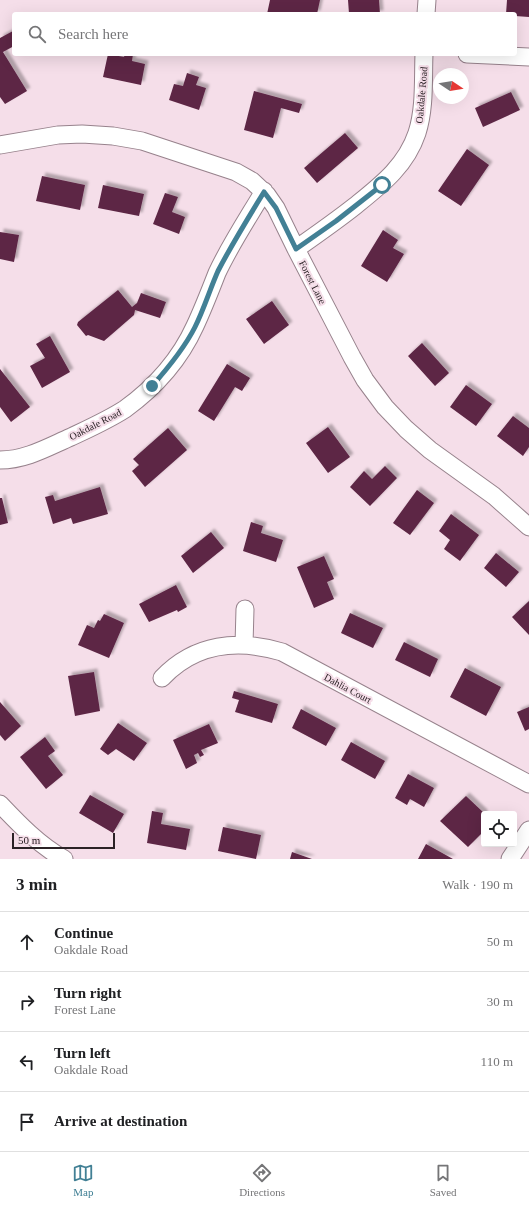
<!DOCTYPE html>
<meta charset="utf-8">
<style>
:root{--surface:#fff;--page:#f6f6f6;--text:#202124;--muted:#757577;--line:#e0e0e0;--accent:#428095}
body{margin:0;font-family:"Times New Roman",serif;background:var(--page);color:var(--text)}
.controls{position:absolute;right:12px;bottom:12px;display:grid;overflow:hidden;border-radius:4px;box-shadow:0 4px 16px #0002}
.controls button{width:36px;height:36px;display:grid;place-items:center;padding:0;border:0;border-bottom:1px solid var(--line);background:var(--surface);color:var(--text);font:20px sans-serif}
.compass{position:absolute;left:433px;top:68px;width:36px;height:36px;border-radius:50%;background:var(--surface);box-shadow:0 4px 16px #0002;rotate:102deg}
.scale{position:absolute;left:12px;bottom:10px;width:103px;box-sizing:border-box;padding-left:4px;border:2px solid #2b2226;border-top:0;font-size:11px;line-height:14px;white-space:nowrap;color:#2b2226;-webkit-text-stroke:3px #f5dee9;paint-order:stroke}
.stop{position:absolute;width:12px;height:12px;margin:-9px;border:3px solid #428095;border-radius:50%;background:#fff}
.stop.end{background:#428095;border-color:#fff;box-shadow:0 1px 4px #0008}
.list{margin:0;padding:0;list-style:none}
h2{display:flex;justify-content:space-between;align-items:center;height:52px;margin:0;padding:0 16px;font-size:17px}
h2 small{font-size:13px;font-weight:400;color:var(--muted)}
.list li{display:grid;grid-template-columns:26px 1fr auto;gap:12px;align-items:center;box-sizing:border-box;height:60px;padding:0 16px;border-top:1px solid var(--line)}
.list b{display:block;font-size:15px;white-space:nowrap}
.list p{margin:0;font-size:13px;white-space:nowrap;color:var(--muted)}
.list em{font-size:13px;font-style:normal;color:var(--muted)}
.icon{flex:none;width:22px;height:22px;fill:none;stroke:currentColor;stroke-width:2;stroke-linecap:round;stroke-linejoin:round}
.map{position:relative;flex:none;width:529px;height:859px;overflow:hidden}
.search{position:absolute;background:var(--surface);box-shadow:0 4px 16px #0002;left:12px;right:12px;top:12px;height:44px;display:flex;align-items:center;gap:10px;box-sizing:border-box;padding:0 14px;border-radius:4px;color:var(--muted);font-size:15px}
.sheet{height:292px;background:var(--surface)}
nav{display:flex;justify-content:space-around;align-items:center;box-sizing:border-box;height:56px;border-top:1px solid var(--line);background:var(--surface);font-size:11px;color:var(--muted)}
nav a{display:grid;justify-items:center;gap:2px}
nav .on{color:var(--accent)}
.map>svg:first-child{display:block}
.building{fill:#5d2645;filter:url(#shadow)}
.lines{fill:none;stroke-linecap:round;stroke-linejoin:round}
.street-casing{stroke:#97828c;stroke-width:19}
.street{stroke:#fff;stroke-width:17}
.route{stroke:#428095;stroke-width:5}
.labels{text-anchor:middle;stroke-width:4;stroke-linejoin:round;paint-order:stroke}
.street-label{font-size:10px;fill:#2b2226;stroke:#f5dee9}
</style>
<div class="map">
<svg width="529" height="859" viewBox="0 0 529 859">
<defs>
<filter id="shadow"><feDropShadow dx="3.5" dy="-3.5" stdDeviation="1" flood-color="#0004"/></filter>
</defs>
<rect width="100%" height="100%" fill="#f5dee9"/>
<path class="building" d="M270,0H320L317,14H267Z
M348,0H379L380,14H349Z
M507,0H529V17L515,16V14H506Z
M13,31L14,46L3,52L27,91L5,104L0,97V38Z
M108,54L124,57L125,54H133L132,61L145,64L141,85L103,77Z
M187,73L199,77L196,85L206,88L199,110L169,100L174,84L183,86Z
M254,91L302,104L299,113L281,108L273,138L244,130Z
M511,92L520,110L483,127L475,108Z
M345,133L358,148L317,183L304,168Z
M467,149L489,165L461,206L438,191Z
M42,176L85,185L80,210L36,201Z
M103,185L144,194L139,216L98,208Z
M165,193L178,197L172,212L185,217L179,234L153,224Z
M383,230L398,240L393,248L404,254L387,282L361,266Z
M0,232L19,235L14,262L0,259Z
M118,290L132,307L137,303L141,293L166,302L160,318L135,310L134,315L104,341L88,335L86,336L77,325L78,322Z
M272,301L289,325L264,344L246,319Z
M50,336L70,372L42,388L30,366L45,358L36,344Z
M422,343L449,373L435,386L408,356Z
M227,364L250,378L242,391L235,387L214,421L198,411Z
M0,369L30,407L11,422L0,407Z
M466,385L492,404L476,426L450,407Z
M513,416L529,428V447L523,456L497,436Z
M328,427L350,457L328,473L306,443Z
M168,428L187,450L145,487L132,471L139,465L133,459Z
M385,466L397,478L370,506L350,487L364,471L372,479Z
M100,487L108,514L73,524L71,518L53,524L45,497L53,495L55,501Z
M417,490L434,503L410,535L393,523Z
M0,498H2L8,523L0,525Z
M451,514L479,535L460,561L444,549L450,540L439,531Z
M251,522L263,526L261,533L283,540L276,562L243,551Z
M211,532L224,548L193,573L181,556Z
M496,553L519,572L506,587L484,568Z
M324,556L334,579L327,582L334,599L314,608L297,567Z
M176,585L187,607L178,612L177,610L149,622L139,604Z
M529,601V635L512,617Z
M350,613L383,628L373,648L341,633Z
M104,614L124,623L109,658L78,645L87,625L94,628L98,620L100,621Z
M404,642L438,659L430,677L395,660Z
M465,668L501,687L486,716L450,697Z
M94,672L100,711L75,716L68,676Z
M234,691L278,704L272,723L235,712L239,700L232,698Z
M0,702L21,726L5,741L0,735Z
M529,707V729L525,731L517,712Z
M301,709L336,728L326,746L292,728Z
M118,723L147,743L134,761L116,749L108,755L100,749Z
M209,724L218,743L201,750L204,755L200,757L198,753L194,755L197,763L186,769L173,740Z
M45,737L55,751L48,756L63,775L46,789L20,757Z
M351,742L385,761L375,779L341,760Z
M408,774L434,788L424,807L410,799L407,805L395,798Z
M90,795L124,814L113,833L79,813Z
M466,796L484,813V831L468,847L440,821Z
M152,811L163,813L161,824L190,829L186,850L147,843Z
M223,827L261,835L256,859L218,851Z
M426,844L453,859H418Z
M292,852L312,859H290Z"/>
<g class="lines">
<defs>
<path id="street" d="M426,14L427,0
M467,54L529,57
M0,145L58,135L82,134L113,136L142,141L236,172L252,181L267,195L276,208L296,249L352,357L365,380L385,407L406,429L430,450L494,496L529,527
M296,249C316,235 336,221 355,206C381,185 406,166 417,133C425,108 423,80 424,54
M0,460C26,460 48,447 71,437C90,428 108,420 125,409C154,388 180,359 195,326C203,309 210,291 217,273C230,245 248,218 264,191
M244,645L245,609
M162,678C195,643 238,639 282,652L529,784
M0,804C19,824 39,845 64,859
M510,859L529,830"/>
</defs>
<use href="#street" class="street-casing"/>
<use href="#street" class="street"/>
</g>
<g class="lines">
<path class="route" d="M152,386C168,368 184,349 195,327C204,309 210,289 218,271C232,244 248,218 264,192L276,208L296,249L336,221L382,185"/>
</g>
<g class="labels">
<g class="street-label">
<text transform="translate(421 95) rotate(-85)" y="4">Oakdale Road</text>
<text transform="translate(313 282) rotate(63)" y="4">Forest Lane</text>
<text transform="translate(95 424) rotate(-27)" y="4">Oakdale Road</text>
<text transform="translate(348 688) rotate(28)" y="4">Dahlia Court</text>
</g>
</g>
</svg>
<div class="controls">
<button><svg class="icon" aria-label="locate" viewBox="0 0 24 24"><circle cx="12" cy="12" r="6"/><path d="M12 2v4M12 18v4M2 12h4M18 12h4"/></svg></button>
</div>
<svg class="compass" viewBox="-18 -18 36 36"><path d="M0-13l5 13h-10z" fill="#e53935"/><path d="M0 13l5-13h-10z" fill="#757577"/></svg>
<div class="scale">50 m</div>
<div class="stop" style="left:382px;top:185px"></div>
<div class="stop end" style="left:152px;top:386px"></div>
<div class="search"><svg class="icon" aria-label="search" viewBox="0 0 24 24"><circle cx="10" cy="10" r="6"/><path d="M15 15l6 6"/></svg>Search here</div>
</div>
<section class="sheet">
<h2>3 min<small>Walk · 190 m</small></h2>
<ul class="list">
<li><svg class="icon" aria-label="ahead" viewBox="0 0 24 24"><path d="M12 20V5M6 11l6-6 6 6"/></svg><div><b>Continue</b><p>Oakdale Road</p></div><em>50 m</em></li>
<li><svg class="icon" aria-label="right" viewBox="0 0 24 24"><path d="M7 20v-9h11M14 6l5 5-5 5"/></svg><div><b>Turn right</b><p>Forest Lane</p></div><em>30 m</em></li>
<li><svg class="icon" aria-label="left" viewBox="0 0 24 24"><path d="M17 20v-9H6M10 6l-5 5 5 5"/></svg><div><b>Turn left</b><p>Oakdale Road</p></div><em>110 m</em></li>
<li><svg class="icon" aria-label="arrive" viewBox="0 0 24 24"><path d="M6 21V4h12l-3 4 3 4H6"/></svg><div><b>Arrive at destination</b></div></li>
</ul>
</section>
<nav>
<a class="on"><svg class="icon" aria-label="map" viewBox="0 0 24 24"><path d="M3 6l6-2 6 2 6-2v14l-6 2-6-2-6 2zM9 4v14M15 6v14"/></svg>Map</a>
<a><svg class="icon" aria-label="directions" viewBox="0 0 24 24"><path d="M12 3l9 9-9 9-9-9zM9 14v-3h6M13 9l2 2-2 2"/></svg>Directions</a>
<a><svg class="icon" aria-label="saved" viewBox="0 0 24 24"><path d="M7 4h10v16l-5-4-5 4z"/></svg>Saved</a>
</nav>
